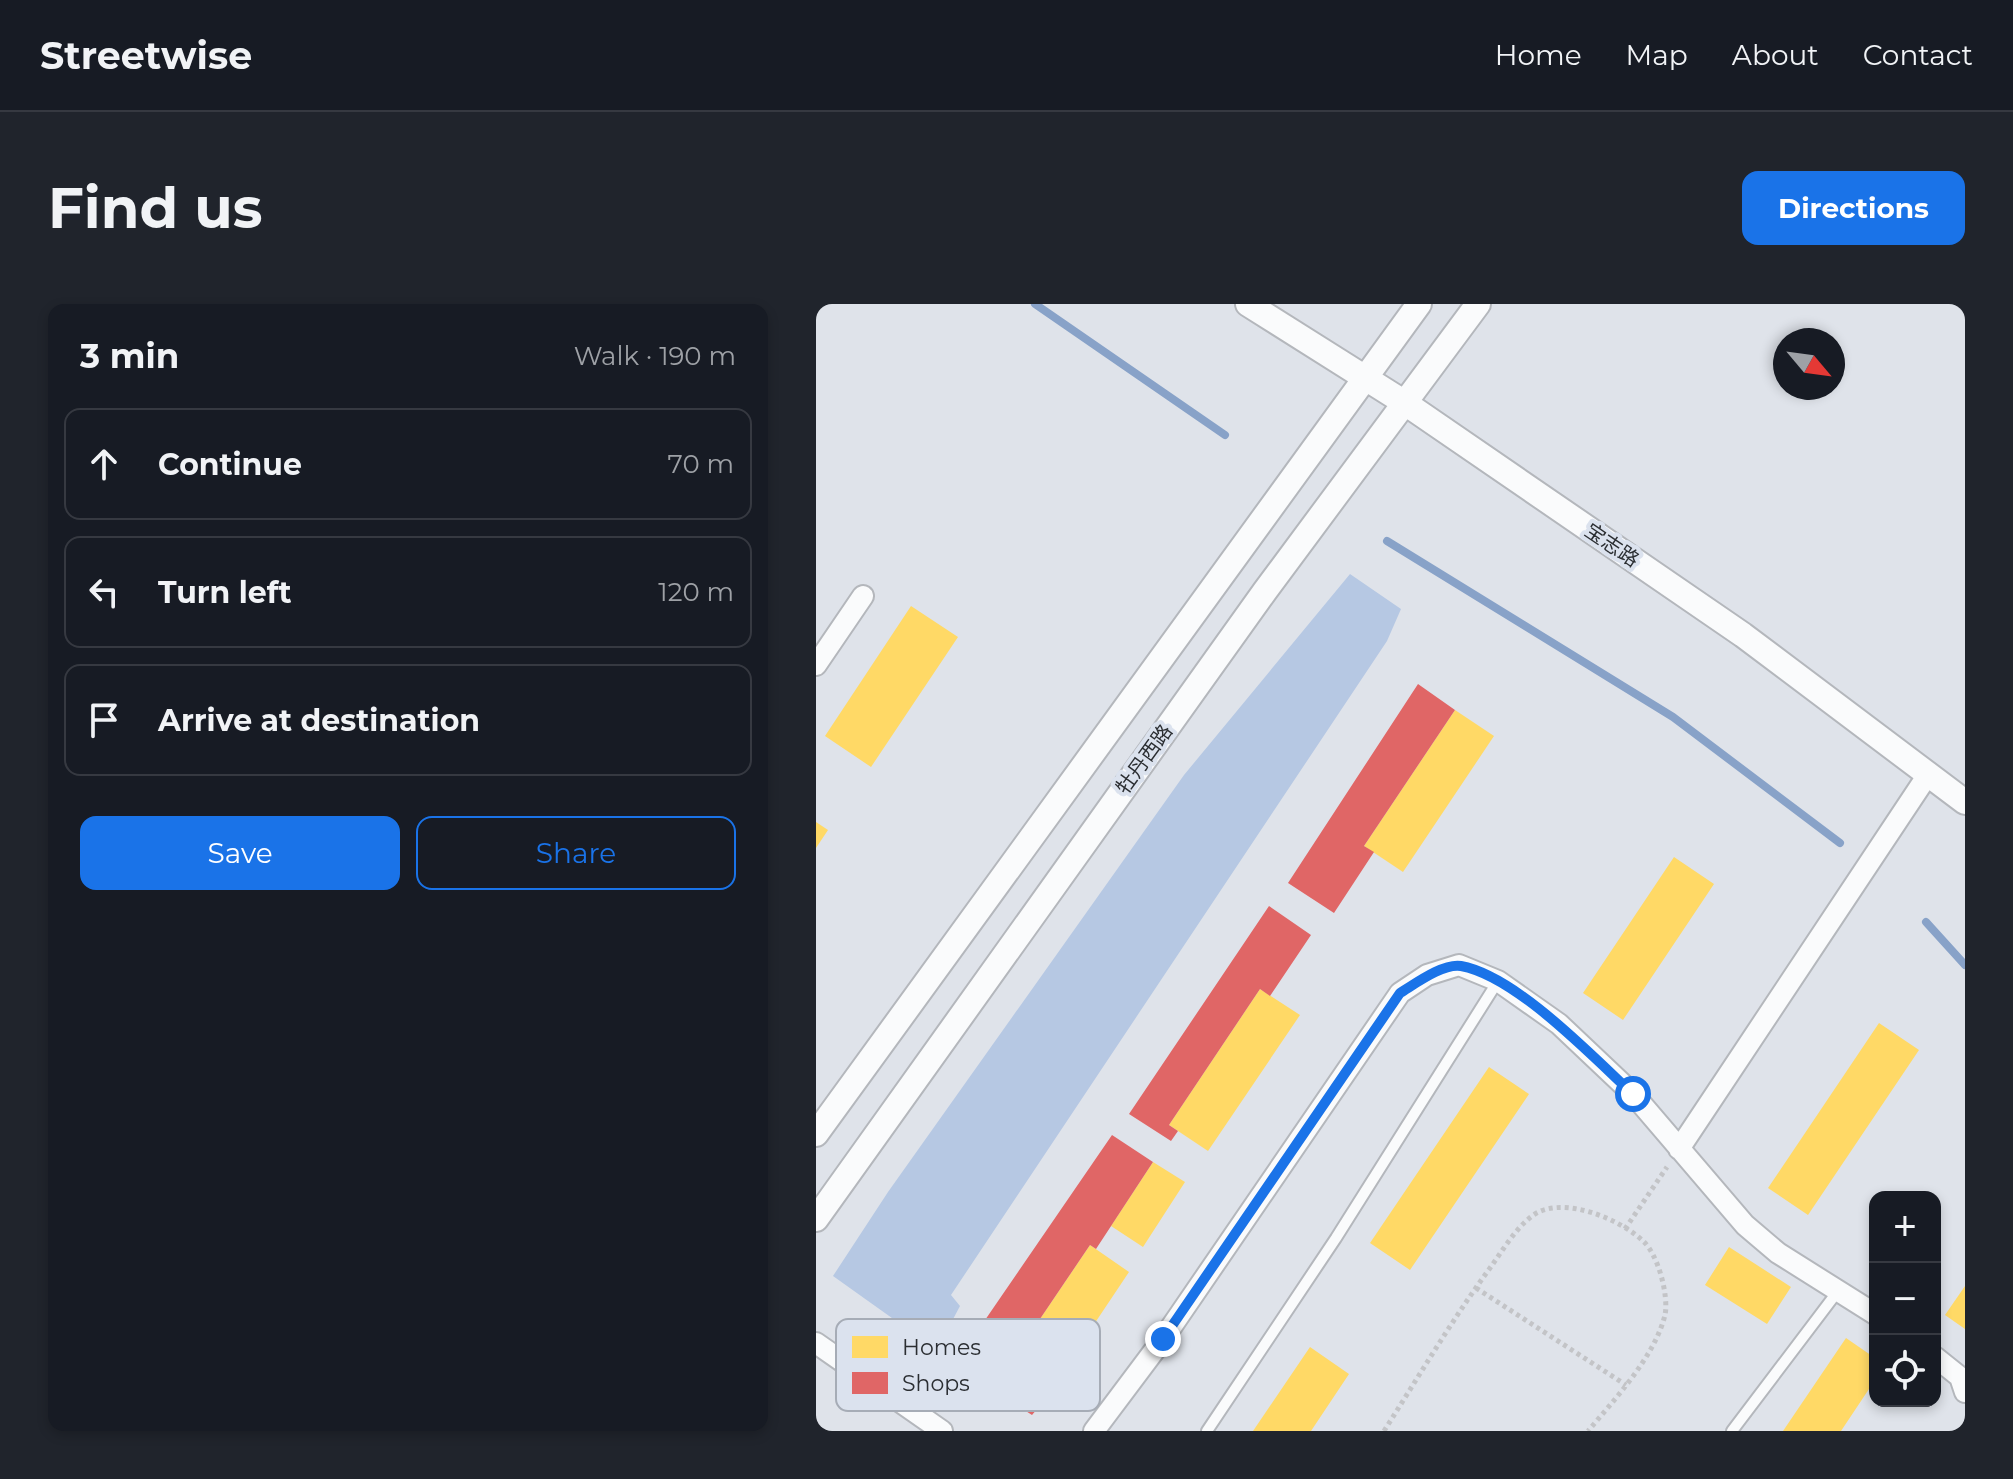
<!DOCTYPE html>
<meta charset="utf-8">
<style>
:root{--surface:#171b24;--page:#20242c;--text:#f1f3f6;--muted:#9ea1a6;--line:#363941;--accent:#1a73e8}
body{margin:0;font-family:Montserrat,"Noto Sans SC",sans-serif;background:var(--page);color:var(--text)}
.controls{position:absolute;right:24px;bottom:24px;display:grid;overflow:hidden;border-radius:16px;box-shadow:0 4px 12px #0003}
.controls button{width:72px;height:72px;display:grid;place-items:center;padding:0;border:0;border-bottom:2px solid var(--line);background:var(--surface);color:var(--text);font:40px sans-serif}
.compass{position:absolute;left:957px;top:24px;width:72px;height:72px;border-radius:50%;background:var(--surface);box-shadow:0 4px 12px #0003;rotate:119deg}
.stop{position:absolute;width:24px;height:24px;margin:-18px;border:6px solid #1a73e8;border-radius:50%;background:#fff}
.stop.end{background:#1a73e8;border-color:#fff;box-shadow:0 2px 8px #0008}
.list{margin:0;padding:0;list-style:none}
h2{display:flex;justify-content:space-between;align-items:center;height:104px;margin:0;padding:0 32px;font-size:34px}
h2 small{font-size:26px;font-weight:400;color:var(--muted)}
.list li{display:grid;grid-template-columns:52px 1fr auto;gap:24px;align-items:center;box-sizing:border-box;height:112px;margin:0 16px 16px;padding:0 16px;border:2px solid var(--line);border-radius:16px}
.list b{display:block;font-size:30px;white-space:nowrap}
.list em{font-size:26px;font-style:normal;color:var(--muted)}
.actions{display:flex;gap:16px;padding:24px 32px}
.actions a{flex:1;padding:18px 0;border:2px solid var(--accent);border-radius:16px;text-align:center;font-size:28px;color:var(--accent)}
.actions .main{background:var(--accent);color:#fff}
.icon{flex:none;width:44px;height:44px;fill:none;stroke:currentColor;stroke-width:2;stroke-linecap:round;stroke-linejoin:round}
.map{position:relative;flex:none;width:1149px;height:1127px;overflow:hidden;border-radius:16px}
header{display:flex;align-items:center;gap:48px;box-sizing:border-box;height:112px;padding:0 40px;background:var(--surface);border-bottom:2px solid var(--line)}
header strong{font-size:38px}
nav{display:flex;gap:44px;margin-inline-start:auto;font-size:28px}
.intro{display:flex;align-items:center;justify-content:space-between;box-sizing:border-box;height:192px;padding:0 48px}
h1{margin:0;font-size:56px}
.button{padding:20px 36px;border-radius:16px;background:var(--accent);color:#fff;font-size:28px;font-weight:700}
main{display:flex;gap:48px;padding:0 48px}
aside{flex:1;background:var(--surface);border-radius:16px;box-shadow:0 4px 12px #0003}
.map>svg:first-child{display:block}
.green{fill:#b6c8e3}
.homes{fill:#ffd966}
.shops{fill:#e06666}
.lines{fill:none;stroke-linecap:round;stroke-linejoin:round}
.stream{stroke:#88a2c8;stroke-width:8}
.service-casing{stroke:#b4b7bc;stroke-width:14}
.minor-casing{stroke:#b4b7bc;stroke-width:24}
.tertiary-casing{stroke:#b4b7bc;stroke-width:28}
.path{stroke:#c3c4c7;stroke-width:5;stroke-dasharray:4 4;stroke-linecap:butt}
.service{stroke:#fafbfc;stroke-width:10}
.minor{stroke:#fafbfc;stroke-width:20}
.tertiary{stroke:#fafbfc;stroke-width:24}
.route{stroke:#1a73e8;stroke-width:10}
.labels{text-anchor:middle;stroke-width:8;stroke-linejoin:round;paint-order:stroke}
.street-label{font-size:20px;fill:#2b2e32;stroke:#dbe2ee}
.key{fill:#dbe2ee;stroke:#a6acb6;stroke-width:2}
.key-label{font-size:22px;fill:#2b2e32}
</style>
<header>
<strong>Streetwise</strong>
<nav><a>Home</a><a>Map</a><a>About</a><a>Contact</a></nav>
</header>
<div class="intro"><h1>Find us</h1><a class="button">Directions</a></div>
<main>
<aside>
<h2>3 min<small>Walk · 190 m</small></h2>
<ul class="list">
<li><svg class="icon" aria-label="ahead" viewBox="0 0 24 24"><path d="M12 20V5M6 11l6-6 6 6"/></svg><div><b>Continue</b></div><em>70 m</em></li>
<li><svg class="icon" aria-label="left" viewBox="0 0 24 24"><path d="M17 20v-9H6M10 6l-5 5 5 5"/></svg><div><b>Turn left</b></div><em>120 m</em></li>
<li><svg class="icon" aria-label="arrive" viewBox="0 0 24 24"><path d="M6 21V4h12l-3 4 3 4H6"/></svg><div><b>Arrive at destination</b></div></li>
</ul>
<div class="actions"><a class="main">Save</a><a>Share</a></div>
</aside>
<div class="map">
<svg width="1149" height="1127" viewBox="0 0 1149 1127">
<rect width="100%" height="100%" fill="#dfe3ea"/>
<path class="green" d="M534,270L585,305L571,337L135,991L144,1002L135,1019L104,1034L17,972L72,888L368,471Z"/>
<path class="homes" d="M95,302L142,333L55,463L9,432Z
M639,406L678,432L587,568L548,542Z
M0,518L12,526L0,544Z
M858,553L898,580L807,716L767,689Z
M444,685L484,711L392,847L353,821Z
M1063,719L1103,746L992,911L952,884Z
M673,763L713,790L594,966L554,939Z
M337,858L369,878L327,943L295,922Z
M274,941L313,968L222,1104L182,1077Z
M913,943L975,983L951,1020L889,981Z
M1149,982V1025L1129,1011Z
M1030,1034L1059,1054V1076L1025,1127H967Z
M494,1043L533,1070L495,1127H437Z"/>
<path class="shops" d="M602,380L639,406L548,542L558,548L518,609L472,579Z
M453,602L495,631L454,692L444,685L353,821L362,827L355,837L313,810Z
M296,831L337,858L280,945L274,941L182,1077L222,1104L216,1111L160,1075L156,1035Z"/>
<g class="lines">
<path class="stream" d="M219,0L409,131
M571,237L857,413L1024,539
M1110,618L1149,661"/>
<defs>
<path id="service" d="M391,1127L520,934L682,677
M916,1127L1022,987"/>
<path id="minor" d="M0,361L47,292
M863,845L1113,469
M0,1039L126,1127
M1119,1053L1144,1073L1149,1088
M278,1127L347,1035L584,689L611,671L643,661L682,677L743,720L817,790L929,921L962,949L1059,1010"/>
<path id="tertiary" d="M432,0L589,99L927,331L1149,498
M0,830L603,0
M0,915L449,287L662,0"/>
</defs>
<use href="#service" class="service-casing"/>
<use href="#minor" class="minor-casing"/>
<use href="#tertiary" class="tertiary-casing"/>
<path class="path" d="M809,925L851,863
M660,984L810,1081
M568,1127C603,1072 636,1016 674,964C687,946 699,925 716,912C745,890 804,915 827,937C842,950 853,992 849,1011C839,1052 799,1095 772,1127"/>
<use href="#service" class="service"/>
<use href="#minor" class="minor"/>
<use href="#tertiary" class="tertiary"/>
</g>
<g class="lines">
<path class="route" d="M347,1035L584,689C599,680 627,659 645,662C700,672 776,752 817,790"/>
</g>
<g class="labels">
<g class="street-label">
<text transform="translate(796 241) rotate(34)" y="7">宝志路</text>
<text transform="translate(328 455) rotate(-54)" y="7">牡丹西路</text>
</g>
</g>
<rect x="20" y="1015" width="264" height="92" rx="12" class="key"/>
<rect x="36" y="1032" width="36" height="22" fill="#ffd966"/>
<rect x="36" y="1068" width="36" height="22" fill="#e06666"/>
<g class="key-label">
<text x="86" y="1051">Homes</text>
<text x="86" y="1087">Shops</text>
</g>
</svg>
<div class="controls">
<button>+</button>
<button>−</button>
<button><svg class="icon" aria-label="locate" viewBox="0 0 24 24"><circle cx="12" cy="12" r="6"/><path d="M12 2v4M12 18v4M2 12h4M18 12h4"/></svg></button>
</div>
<svg class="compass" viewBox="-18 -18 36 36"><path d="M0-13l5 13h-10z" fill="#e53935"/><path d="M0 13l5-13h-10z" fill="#9ea1a6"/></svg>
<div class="stop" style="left:817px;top:790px"></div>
<div class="stop end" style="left:347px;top:1035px"></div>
</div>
</main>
